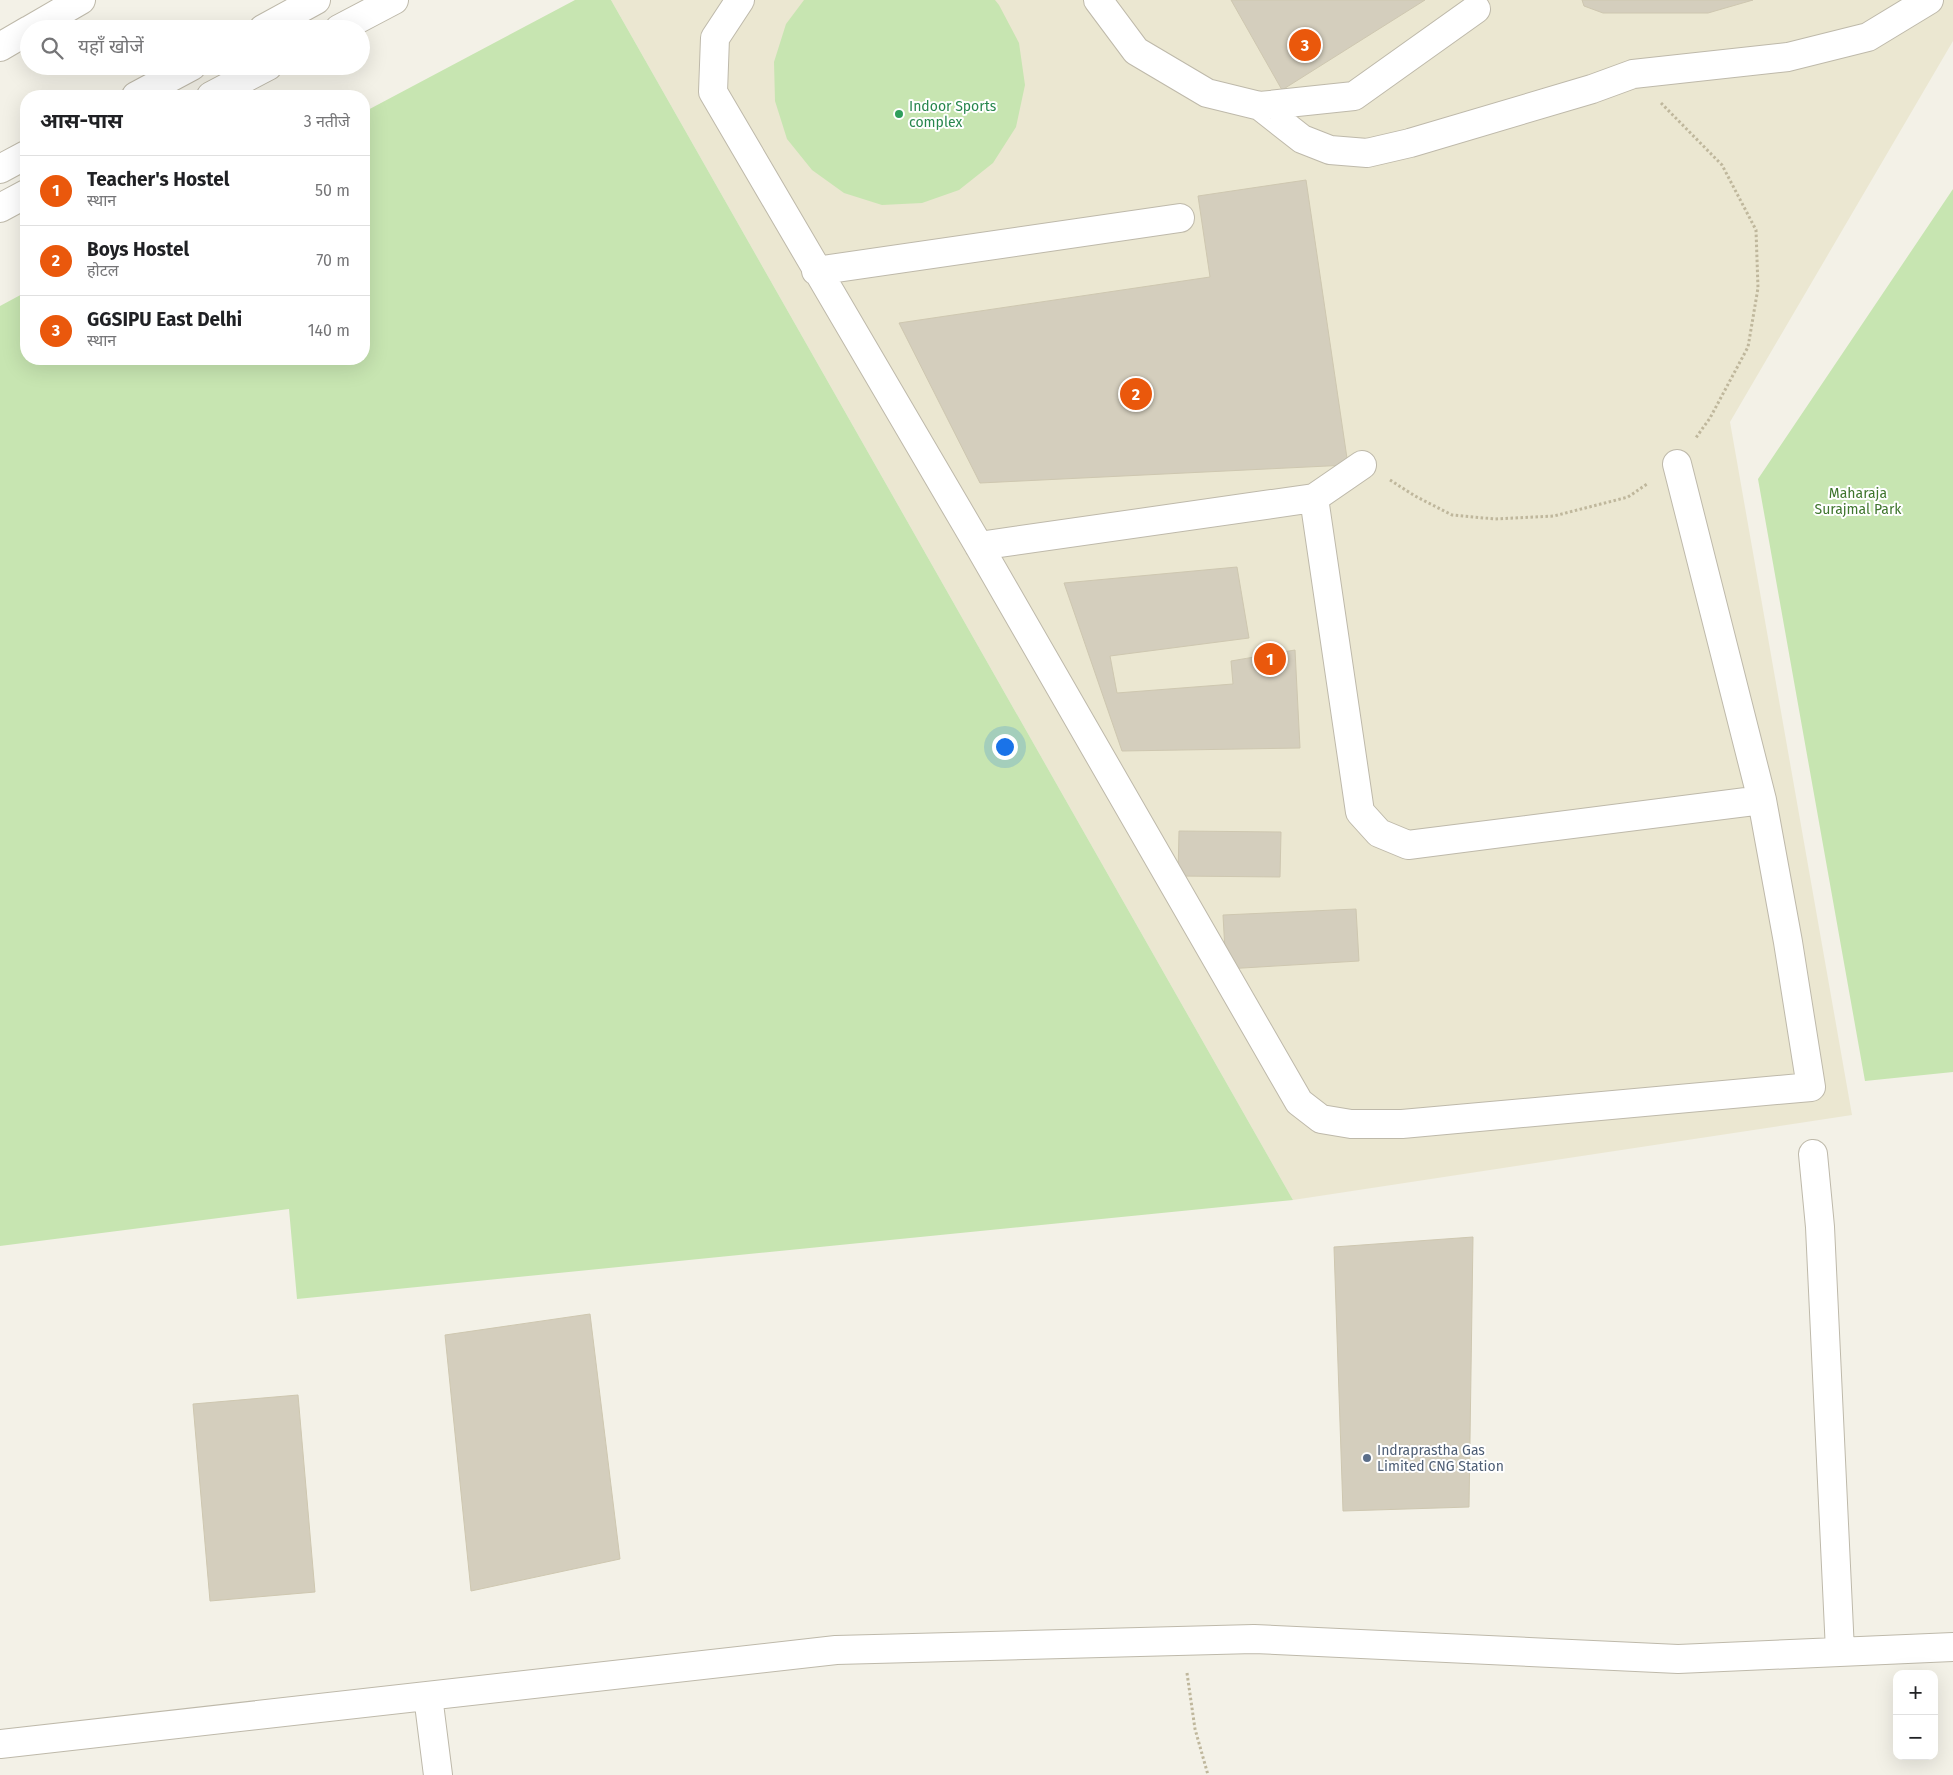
<!DOCTYPE html>
<html lang="hi">
<meta charset="utf-8">
<style>
:root{--surface:#fff;--page:#f2f2f2;--text:#202124;--muted:#757577;--line:#e0e0e0;--accent:#ea580c}
body{margin:0;font-family:"Fira Sans","Noto Sans Devanagari",sans-serif;background:var(--page);color:var(--text)}
.controls{position:absolute;right:15px;bottom:15px;display:grid;overflow:hidden;border-radius:10px;box-shadow:0 5px 20px #0002}
.controls button{width:45px;height:45px;display:grid;place-items:center;padding:0;border:0;border-bottom:1px solid var(--line);background:var(--surface);color:var(--text);font:25px sans-serif}
.you{position:absolute;left:1004px;top:746px;width:18px;height:18px;margin:-12px;border:4px solid #fff;border-radius:50%;background:#1a73e8;box-shadow:0 0 0 8px #1a73e833}
.badge{display:grid;place-items:center;width:32px;height:32px;border-radius:50%;background:var(--accent);color:#fff;font-size:16px;font-weight:700}
.pin{position:absolute;translate:-50% -50%;border:2px solid #fff;box-shadow:0 1px 5px #0006}
.list{margin:0;padding:0;list-style:none}
h2{display:flex;justify-content:space-between;align-items:center;height:65px;margin:0;padding:0 20px;font-size:21px}
h2 small{font-size:16px;font-weight:400;color:var(--muted)}
.list li{display:grid;grid-template-columns:32px 1fr auto;gap:15px;align-items:center;box-sizing:border-box;height:70px;padding:0 20px;border-top:1px solid var(--line)}
.list b{display:block;font-size:19px;white-space:nowrap}
.list p{margin:0;font-size:16px;white-space:nowrap;color:var(--muted)}
.list em{font-size:16px;font-style:normal;color:var(--muted)}
.icon{flex:none;width:28px;height:28px;fill:none;stroke:currentColor;stroke-width:2;stroke-linecap:round;stroke-linejoin:round}
.map{position:relative;flex:none;width:1953px;height:1775px;overflow:hidden}
.search{position:absolute;background:var(--surface);box-shadow:0 5px 20px #0002;left:20px;top:20px;width:350px;height:55px;display:flex;align-items:center;gap:12px;box-sizing:border-box;padding:0 18px;border-radius:28px;color:var(--muted);font-size:19px}
.panel{position:absolute;background:var(--surface);box-shadow:0 5px 20px #0002;left:20px;top:90px;width:350px;height:275px;border-radius:20px}
.map>svg:first-child{display:block}
.education{fill:#ebe7d1}
.green{fill:#c7e5b1}
.building{fill:#d4cebd;stroke:#cec7b0}
.lines{fill:none;stroke-linecap:round;stroke-linejoin:round}
.minor-casing{stroke:#beb9aa;stroke-width:30}
.path{stroke:#bfb79c;stroke-width:3;stroke-dasharray:2.5 2.5;stroke-linecap:butt}
.minor{stroke:#fff;stroke-width:28}
.leisure-dot{fill:#2e9e5b;stroke:#fff;stroke-width:2}
.service-dot{fill:#5c6f8a;stroke:#fff;stroke-width:2}
.labels{text-anchor:middle;stroke-width:4;stroke-linejoin:round;paint-order:stroke}
.leisure-label{font-size:14px;fill:#27864d;stroke:#fff;text-anchor:start}
.park-label{font-size:14px;fill:#3e752c;stroke:#fff}
.service-label{font-size:14px;fill:#4e5e75;stroke:#fff;text-anchor:start}
</style>
<div class="map">
<svg width="1953" height="1775" viewBox="0 0 1953 1775">
<rect width="100%" height="100%" fill="#f3f1e7"/>
<path class="education" d="M611,0H1953V41L1730,422L1852,1115L1293,1200Z"/>
<path class="green" d="M575,0H611L1293,1200L297,1299L289,1209L0,1246V306L26,292V359H364V112Z
M804,0H995L999,5L1019,43L1025,85L1016,127L993,163L959,190L922,203L882,205L844,193L812,170L787,139L775,101L774,62L786,24Z
M1953,189V1072L1865,1081L1758,479Z"/>
<path class="building" d="M1231,0H1425L1282,90Z
M1582,0H1753L1708,13H1603L1584,6Z
M1306,180L1348,465L980,483L899,323L1210,277L1198,196Z
M1237,567L1249,638L1110,656L1117,693L1233,684L1231,661L1295,650L1300,748L1122,751L1064,583Z
M1179,831L1281,832L1280,877L1178,876Z
M1356,909L1359,961L1226,969L1223,915Z
M1473,1237L1469,1507L1343,1511L1334,1247Z
M590,1314L620,1559L471,1591L445,1335Z
M298,1395L315,1592L210,1601L193,1404Z"/>
<g class="lines">
<defs>
<path id="minor" d="M740,0L715,38L713,92L979,546L1299,1102L1321,1119L1351,1124H1402L1811,1087L1788,942L1762,800L1677,464
M1098,0L1136,51L1207,93L1260,106L1354,96L1476,9
M31,29L81,0
M263,29L316,0
M339,29L394,0
M0,47L29,30
M136,96L192,66
M211,96L268,66
M1260,106L1302,139L1330,150L1367,153L1410,143L1592,89L1633,74L1788,57L1868,37L1929,0
M0,169L26,155
M0,208L26,194
M816,271L1180,218
M1314,498L1360,812L1379,833L1408,845L1762,800
M979,546L1314,498L1362,465
M1813,1154L1820,1227L1840,1651
M428,1696L438,1775
M0,1744L836,1650L1254,1639L1678,1659L1953,1647"/>
</defs>
<use href="#minor" class="minor-casing"/>
<path class="path" d="M1661,103L1722,165L1756,230L1758,288L1748,347L1710,418L1695,439
M1390,480L1415,496L1452,515L1495,519L1554,516L1628,497L1647,484
M1187,1673L1195,1729L1208,1775"/>
<use href="#minor" class="minor"/>
</g>
<circle class="leisure-dot" cx="899" cy="114" r="5"/>
<circle class="service-dot" cx="1367" cy="1458" r="5"/>
<g class="labels">
<g class="leisure-label">
<text x="909" y="111">Indoor Sports<tspan x="909" dy="16">complex</tspan></text>
</g>
<g class="park-label">
<text x="1858" y="498">Maharaja<tspan x="1858" dy="16">Surajmal Park</tspan></text>
</g>
<g class="service-label">
<text x="1377" y="1455">Indraprastha Gas<tspan x="1377" dy="16">Limited CNG Station</tspan></text>
</g>
</g>
</svg>
<div class="controls">
<button>+</button>
<button>−</button>
</div>
<div class="you"></div>
<div class="pin badge" style="left:1270px;top:659px">1</div>
<div class="pin badge" style="left:1136px;top:394px">2</div>
<div class="pin badge" style="left:1305px;top:45px">3</div>
<div class="search"><svg class="icon" aria-label="search" viewBox="0 0 24 24"><circle cx="10" cy="10" r="6"/><path d="M15 15l6 6"/></svg>यहाँ खोजें</div>
<section class="panel">
<h2>आस-पास<small>3 नतीजे</small></h2>
<ul class="list">
<li><span class="badge">1</span><div><b>Teacher's Hostel</b><p>स्थान</p></div><em>50 m</em></li>
<li><span class="badge">2</span><div><b>Boys Hostel</b><p>होटल</p></div><em>70 m</em></li>
<li><span class="badge">3</span><div><b>GGSIPU East Delhi</b><p>स्थान</p></div><em>140 m</em></li>
</ul>
</section>
</div>
